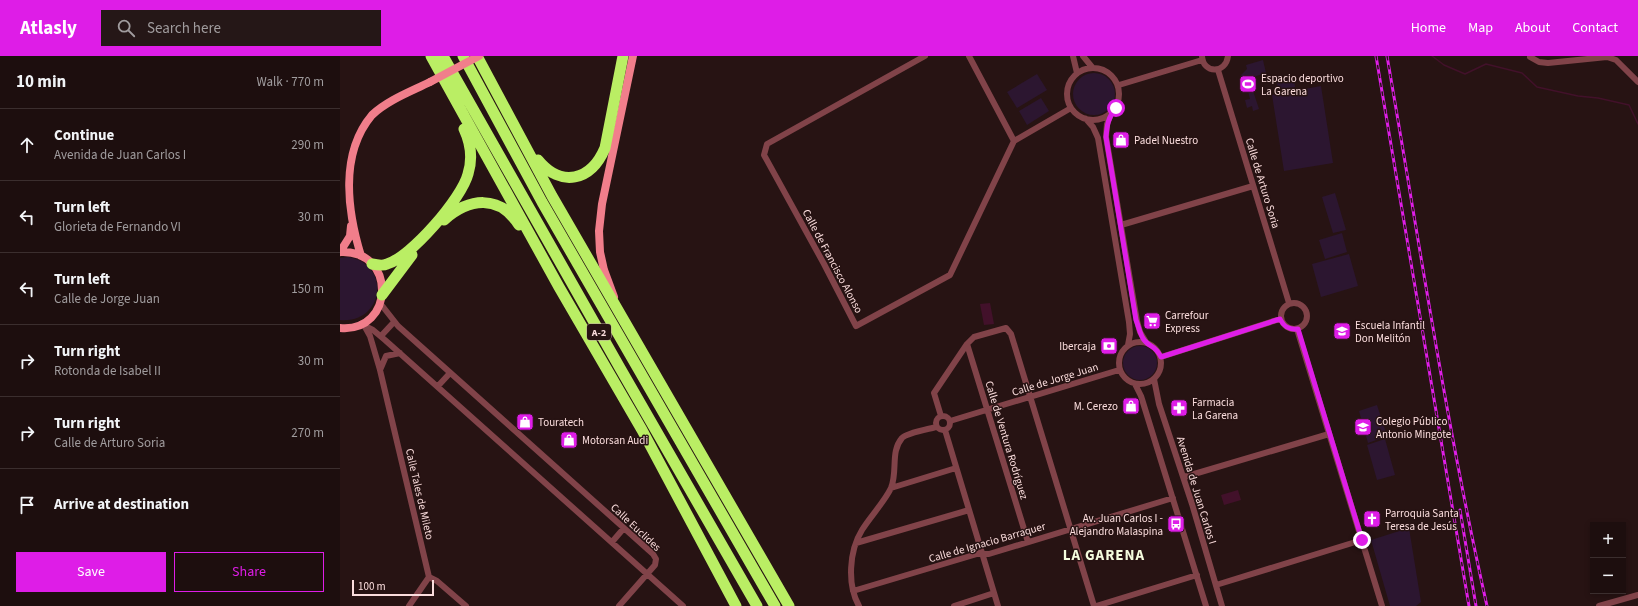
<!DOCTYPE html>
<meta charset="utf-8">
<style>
:root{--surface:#1d0e0e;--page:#251717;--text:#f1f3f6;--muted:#a09c9e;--line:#3b2e2e;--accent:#de1de7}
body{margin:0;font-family:"Source Sans 3",sans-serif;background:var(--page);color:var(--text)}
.controls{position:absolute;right:12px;bottom:12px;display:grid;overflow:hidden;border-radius:0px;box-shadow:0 2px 6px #0003}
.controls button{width:36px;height:36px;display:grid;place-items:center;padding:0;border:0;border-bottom:1px solid var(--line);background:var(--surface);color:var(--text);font:20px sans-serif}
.scale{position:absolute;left:12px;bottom:10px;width:82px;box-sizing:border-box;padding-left:4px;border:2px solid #fbdddd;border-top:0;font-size:11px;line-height:14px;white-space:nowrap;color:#fbdddd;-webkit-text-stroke:3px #271313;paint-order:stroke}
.stop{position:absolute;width:12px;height:12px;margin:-9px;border:3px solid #de1de7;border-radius:50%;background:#fff}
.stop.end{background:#de1de7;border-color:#fff;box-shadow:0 1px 4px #0008}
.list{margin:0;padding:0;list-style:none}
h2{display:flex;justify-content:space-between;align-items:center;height:52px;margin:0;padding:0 16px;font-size:17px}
h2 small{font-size:13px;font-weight:400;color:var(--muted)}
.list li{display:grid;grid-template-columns:26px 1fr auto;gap:12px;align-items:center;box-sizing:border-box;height:72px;padding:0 16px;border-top:1px solid var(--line)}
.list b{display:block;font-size:15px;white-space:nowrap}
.list p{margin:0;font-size:13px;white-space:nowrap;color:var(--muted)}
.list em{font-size:13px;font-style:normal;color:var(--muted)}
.actions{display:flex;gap:8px;padding:12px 16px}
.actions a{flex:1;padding:9px 0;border:1px solid var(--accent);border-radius:0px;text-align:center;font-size:14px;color:var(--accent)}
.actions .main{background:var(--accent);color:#fff}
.icon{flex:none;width:22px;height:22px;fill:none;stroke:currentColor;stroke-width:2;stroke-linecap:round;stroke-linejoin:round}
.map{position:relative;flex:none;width:1298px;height:550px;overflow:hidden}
header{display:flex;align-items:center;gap:24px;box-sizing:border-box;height:56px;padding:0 20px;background:var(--accent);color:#fff}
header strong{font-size:19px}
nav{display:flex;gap:22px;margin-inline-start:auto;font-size:14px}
.search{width:280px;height:36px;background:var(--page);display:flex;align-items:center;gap:10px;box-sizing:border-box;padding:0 14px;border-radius:0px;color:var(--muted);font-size:15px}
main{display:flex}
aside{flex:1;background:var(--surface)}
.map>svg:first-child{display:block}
.green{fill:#2c1630}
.water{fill:#42112a}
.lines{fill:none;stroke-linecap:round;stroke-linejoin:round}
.stream{stroke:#42112a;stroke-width:1.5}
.street{stroke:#814349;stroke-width:6}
.secondary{stroke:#f17e8b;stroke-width:8}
.highway{stroke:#baee64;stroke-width:11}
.rail-casing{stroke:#de1de7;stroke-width:3}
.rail{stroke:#271313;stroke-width:1.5;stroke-dasharray:4.5;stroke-linecap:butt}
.secondary-bridge{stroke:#f17e8b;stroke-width:8}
.route{stroke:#de1de7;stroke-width:5}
.labels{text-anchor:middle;stroke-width:3;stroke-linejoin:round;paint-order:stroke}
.shield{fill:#271313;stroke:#bba0a0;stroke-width:1}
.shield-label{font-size:10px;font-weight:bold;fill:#fbdddd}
.poi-label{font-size:11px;fill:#fbdddd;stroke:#271313;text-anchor:start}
.street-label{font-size:11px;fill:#fbdddd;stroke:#271313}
.district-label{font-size:15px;font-weight:bold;letter-spacing:1px;fill:#f5fcde;stroke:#271313}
</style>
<header>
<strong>Atlasly</strong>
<div class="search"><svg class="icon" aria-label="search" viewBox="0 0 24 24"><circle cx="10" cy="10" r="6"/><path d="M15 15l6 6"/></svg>Search here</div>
<nav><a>Home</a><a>Map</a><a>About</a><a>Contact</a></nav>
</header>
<main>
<aside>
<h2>10 min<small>Walk · 770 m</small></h2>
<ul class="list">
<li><svg class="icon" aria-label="ahead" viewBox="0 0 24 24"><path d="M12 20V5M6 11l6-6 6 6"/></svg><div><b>Continue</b><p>Avenida de Juan Carlos I</p></div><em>290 m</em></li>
<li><svg class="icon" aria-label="left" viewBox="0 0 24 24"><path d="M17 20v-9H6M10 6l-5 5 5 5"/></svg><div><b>Turn left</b><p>Glorieta de Fernando VI</p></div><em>30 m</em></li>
<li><svg class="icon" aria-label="left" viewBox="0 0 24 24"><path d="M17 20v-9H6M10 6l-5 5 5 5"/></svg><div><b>Turn left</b><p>Calle de Jorge Juan</p></div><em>150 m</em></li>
<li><svg class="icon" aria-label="right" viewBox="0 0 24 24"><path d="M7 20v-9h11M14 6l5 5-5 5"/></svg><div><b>Turn right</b><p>Rotonda de Isabel II</p></div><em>30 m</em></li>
<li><svg class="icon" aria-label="right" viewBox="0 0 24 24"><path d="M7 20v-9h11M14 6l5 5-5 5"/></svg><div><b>Turn right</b><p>Calle de Arturo Soria</p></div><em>270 m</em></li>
<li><svg class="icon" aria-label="arrive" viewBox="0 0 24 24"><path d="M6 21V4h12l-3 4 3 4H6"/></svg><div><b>Arrive at destination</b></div></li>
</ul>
<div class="actions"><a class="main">Save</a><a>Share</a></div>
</aside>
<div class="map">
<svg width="1298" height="550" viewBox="0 0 1298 550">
<rect width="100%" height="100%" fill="#271313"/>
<path class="green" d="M923,4L926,17L913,21L915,31L912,32L919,53L913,55L912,50L907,52L905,44L910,43L907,31L902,32L900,25L902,24L901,19L907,13L906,9Z
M733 38a21 21 0 1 1 42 0a21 21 0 1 1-42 0Z
M697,18L707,34L677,52L667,36Z
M954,22L955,31L938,34L937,25Z
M981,30L993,107L944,115L932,39Z
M701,42L709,55L687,69L679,55Z
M995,137L1006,174L993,177L982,141Z
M1002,177L1007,196L985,203L979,184Z
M1009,198L1018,230L981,241L972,208Z
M8,201C52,208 44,268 0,264V202Z
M783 307a17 17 0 1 1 34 0a17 17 0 1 1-34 0Z
M1037,349L1047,380L1028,387L1019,355Z
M1045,383L1055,419L1037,424L1027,389Z
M1069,472L1081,546L1076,550H1050L1031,484Z"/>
<path class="water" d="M650,247L654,268L644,269L640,248Z
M898,434L901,444L884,449L881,439Z"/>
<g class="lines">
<path class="stream" d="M1092,0L1104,9L1125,18L1146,8L1182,17L1197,31L1238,40L1258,42L1289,49L1298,68"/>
<path class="street" d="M585,0L427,88L424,99L484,208L516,270L610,219L674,85L731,52
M629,0L674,85
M733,0L737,17
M743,0L752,11
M862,0C863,18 886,18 888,0
M1190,1L1199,6L1208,7L1267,1L1276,4L1298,26
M727 38a26 26 0 1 1 52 0a26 26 0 1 1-52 0Z
M878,14L949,247
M779,29L862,4
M771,58L767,68L766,81L797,265L800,276L806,286
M746,63L753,71L758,82L789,266L790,278L788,289
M781,169L913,130
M941 260a13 13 0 1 1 26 0a13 13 0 1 1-26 0Z
M40,247L58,270L313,498L316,503L315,509L279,550
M21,268L33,274L45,284L343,550
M25,271L30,280L40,314L89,521L97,525L126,550
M957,273L1042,550
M41,280L54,266
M779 307a21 21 0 1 1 42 0a21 21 0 1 1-42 0Z
M627,288L688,486
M821,301L940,263
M40,314L46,300L60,297
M814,323L819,348L852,448L882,550
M795,328L801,340L866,550
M98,330L110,317
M601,360L594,337L627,288L634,281L666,272L671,278L754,550
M596 367a7 7 0 1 1 14 0a7 7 0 1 1-14 0Z
M610,365L779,314
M605,374L658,550
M844,421L989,378
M551,432L616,412
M272,486L284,472
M516,487L629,454
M876,529L1022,484
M513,535L637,498H649L833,442
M69,550L89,521
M519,550C507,529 509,495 522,474C530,461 545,445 551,432C558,415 550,396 562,382C566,377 589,373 596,371
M614,550L654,537
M756,550L857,519
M1259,550L1298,539"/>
<path class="secondary" d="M0,196C57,193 55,277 0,272
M0,196L10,180L11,170
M21,200C7,154 0,97 32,59C48,44 70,36 90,26
M274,241L264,214L260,196L259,175L262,148L293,0"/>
<path class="highway" d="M91,0L219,231L302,374L396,550
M103,0L280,312L417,550
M123,0L202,146L435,550
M137,0L212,140L449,550
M198,104C221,132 251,125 265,92L283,0
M104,164C129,142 159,138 179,169
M32,208C37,209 43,210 47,208C71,201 122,142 128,118C133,102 131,88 124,73
M42,239L72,199"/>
<defs>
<path id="rail" d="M1036,0L1129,550
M1047,0C1079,184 1106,368 1147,550
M1120,454L1136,550"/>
</defs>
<use href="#rail" class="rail-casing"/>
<use href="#rail" class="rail"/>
<path class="secondary-bridge" d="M90,26L139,0"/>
</g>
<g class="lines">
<path class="route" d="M776,52C768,61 767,70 766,81L796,264C799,271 800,280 805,285C811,292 815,289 821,301L940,263C944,271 949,274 958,273L1022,484"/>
</g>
<defs>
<symbol id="stadium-square" viewBox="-11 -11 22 22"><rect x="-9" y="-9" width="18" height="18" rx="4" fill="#de1de7" stroke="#271313"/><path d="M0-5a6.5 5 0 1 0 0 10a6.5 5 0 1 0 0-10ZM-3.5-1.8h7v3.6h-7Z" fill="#fff"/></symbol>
<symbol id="shop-square" viewBox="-11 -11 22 22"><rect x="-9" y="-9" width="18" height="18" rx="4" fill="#de1de7" stroke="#271313"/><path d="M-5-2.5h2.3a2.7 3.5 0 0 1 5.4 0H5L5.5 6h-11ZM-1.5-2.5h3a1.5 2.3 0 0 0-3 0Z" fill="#fff"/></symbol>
<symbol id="supermarket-square" viewBox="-11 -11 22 22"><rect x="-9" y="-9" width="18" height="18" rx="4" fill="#de1de7" stroke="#271313"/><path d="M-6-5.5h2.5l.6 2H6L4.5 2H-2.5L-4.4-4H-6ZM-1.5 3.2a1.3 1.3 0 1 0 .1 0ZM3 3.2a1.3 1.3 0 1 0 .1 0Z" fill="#fff"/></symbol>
<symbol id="school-square" viewBox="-11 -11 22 22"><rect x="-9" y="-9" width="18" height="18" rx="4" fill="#de1de7" stroke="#271313"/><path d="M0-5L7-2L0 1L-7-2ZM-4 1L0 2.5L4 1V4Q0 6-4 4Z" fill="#fff"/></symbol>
<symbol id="bank-square" viewBox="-11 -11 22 22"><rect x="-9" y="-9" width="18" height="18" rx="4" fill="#de1de7" stroke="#271313"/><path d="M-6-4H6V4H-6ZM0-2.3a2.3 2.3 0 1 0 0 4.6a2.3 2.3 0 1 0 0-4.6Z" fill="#fff"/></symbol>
<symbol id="pharmacy-square" viewBox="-11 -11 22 22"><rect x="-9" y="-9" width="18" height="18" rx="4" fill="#de1de7" stroke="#271313"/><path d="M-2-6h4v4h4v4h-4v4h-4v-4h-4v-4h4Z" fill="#fff"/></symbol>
<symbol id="church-square" viewBox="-11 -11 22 22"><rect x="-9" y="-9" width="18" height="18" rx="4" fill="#de1de7" stroke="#271313"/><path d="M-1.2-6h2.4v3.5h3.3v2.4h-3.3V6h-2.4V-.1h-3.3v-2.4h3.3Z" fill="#fff"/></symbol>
<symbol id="bus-square" viewBox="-11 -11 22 22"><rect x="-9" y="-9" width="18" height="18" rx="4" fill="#de1de7" stroke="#271313"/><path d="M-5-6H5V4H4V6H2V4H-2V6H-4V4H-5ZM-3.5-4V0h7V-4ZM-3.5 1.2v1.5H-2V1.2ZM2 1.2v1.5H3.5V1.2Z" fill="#fff"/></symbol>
</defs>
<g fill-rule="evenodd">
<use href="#stadium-square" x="898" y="18" width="20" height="20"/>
<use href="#shop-square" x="771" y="74" width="20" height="20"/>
<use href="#supermarket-square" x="802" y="255" width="20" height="20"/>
<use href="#school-square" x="992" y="265" width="20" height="20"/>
<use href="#bank-square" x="759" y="280" width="20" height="20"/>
<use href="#shop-square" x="781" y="340" width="20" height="20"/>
<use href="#pharmacy-square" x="829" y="342" width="20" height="20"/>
<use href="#shop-square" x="175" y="356" width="20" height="20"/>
<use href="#school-square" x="1013" y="361" width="20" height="20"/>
<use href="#shop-square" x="219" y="374" width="20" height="20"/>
<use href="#church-square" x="1022" y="453" width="20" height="20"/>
<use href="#bus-square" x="826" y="458" width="20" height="20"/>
</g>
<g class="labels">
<rect class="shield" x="247" y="268" width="24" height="16" rx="3"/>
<g class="shield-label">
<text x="259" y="280">A-2</text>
</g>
<g class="poi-label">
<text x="921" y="26">Espacio deportivo<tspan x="921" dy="13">La Garena</tspan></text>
<text x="794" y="88">Padel Nuestro</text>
<text x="825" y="263">Carrefour<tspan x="825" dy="13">Express</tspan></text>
<text x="1015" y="273">Escuela Infantil<tspan x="1015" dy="13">Don Melitón</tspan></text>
<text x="756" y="294" text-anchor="end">Ibercaja</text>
<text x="852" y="350">Farmacia<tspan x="852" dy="13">La Garena</tspan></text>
<text x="778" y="354" text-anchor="end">M. Cerezo</text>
<text x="1036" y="369">Colegio Público<tspan x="1036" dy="13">Antonio Mingote</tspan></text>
<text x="198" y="370">Touratech</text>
<text x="242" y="388">Motorsan Audi</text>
<text x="1045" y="461">Parroquia Santa<tspan x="1045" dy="13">Teresa de Jesús</tspan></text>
<text x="823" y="466" text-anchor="end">Av. Juan Carlos I -<tspan x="823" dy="13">Alejandro Malaspina</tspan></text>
</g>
<g class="street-label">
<text transform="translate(923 127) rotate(73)" y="4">Calle de Arturo Soria</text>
<text transform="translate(493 205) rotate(62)" y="4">Calle de Francisco Alonso</text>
<text transform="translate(715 323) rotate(-17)" y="4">Calle de Jorge Juan</text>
<text transform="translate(667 384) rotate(73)" y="4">Calle de Ventura Rodríguez</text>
<text transform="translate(857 434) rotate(73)" y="4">Avenida de Juan Carlos I</text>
<text transform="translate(80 438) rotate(77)" y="4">Calle Tales de Mileto</text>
<text transform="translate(296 471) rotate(43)" y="4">Calle Euclides</text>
<text transform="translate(647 486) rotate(-16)" y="4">Calle de Ignacio Barraquer</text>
</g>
<g class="district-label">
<text x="764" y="504">LA GARENA</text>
</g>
</g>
</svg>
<div class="controls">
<button>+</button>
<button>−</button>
</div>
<div class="scale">100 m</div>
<div class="stop" style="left:776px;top:52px"></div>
<div class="stop end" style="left:1022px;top:484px"></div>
</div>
</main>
